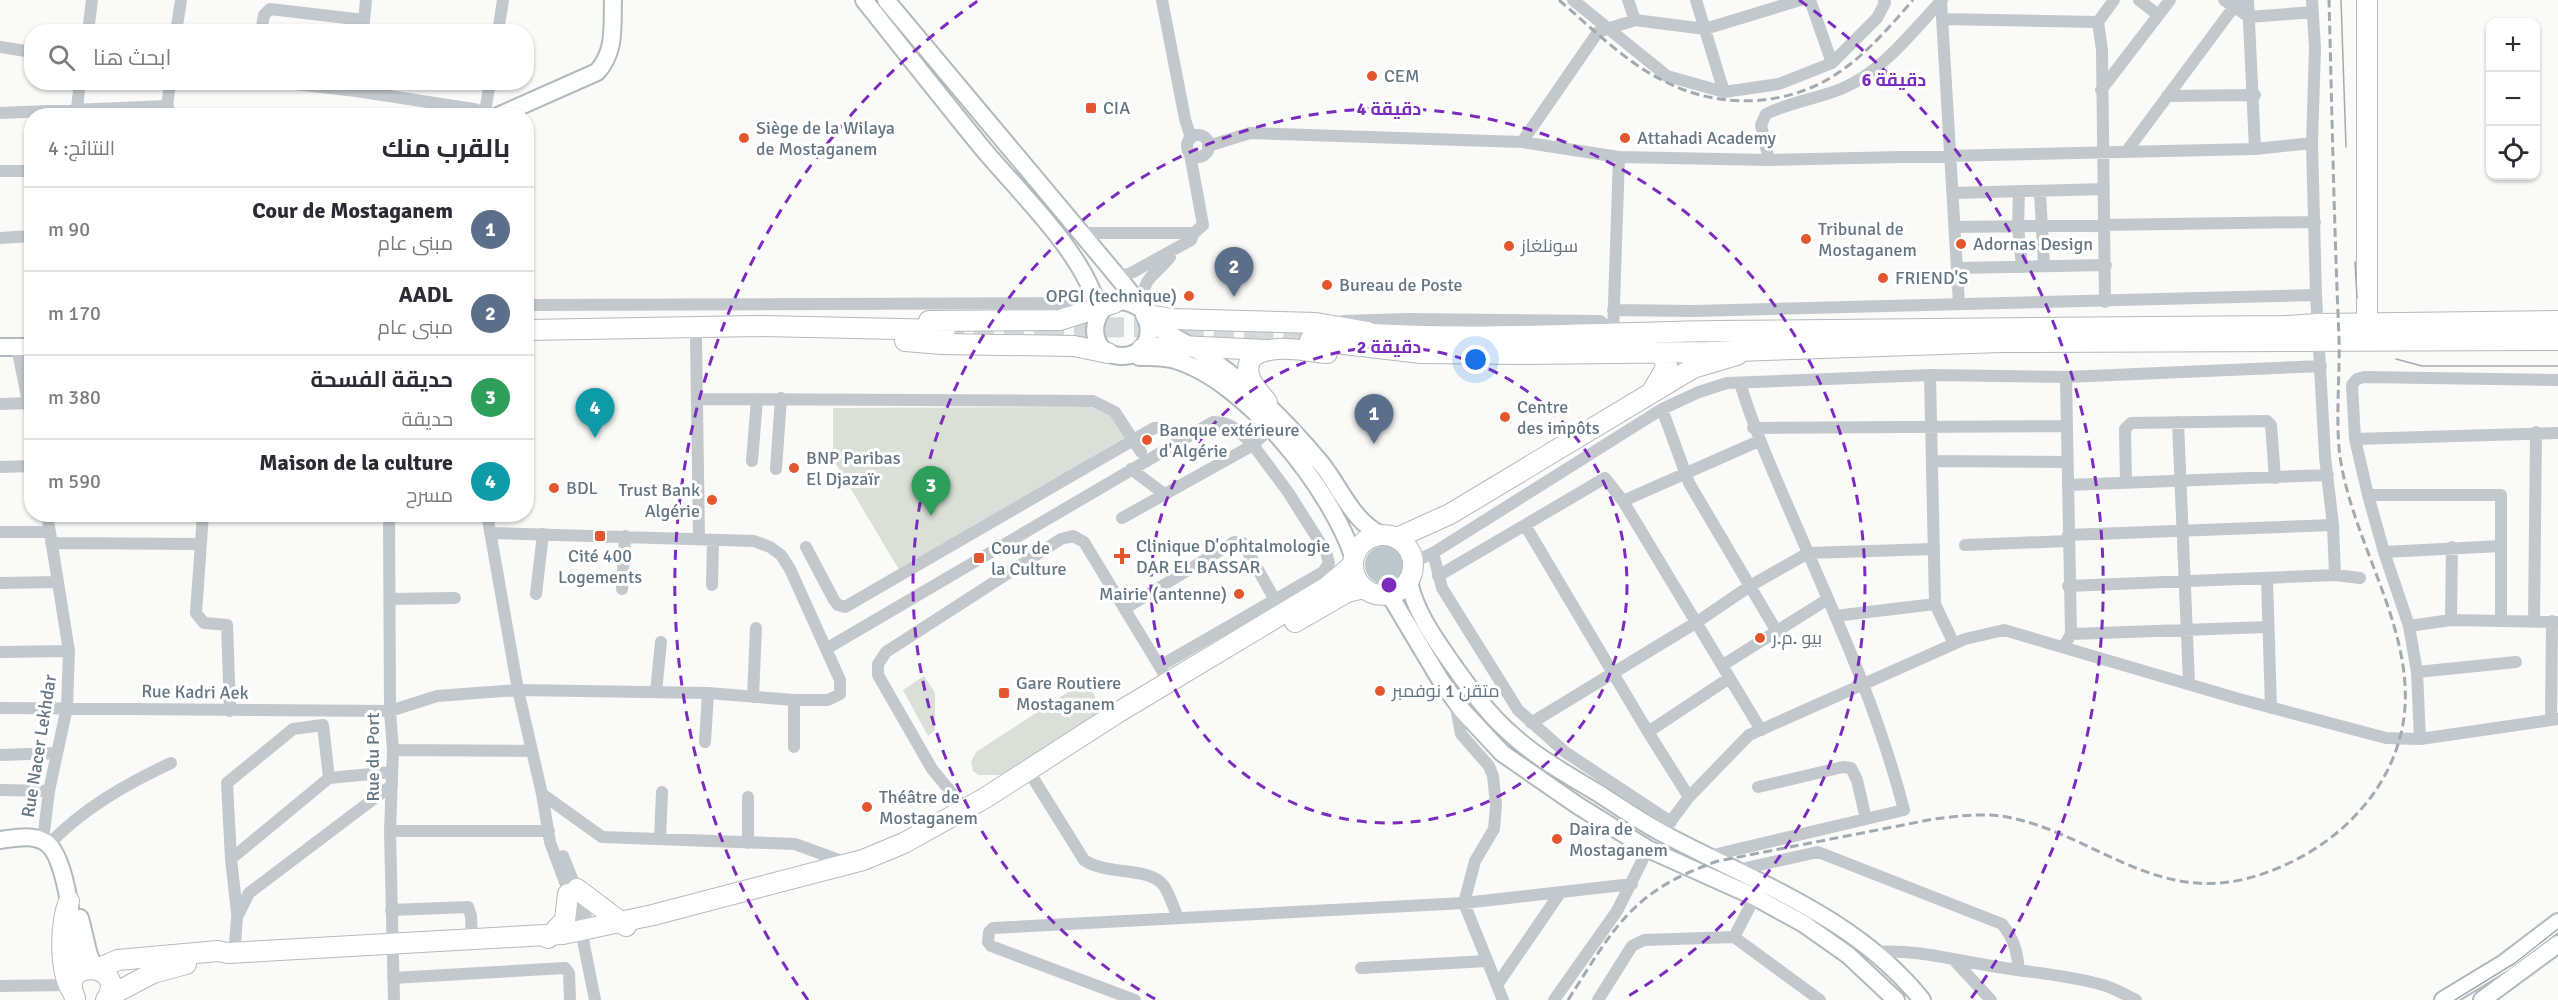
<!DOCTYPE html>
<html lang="ar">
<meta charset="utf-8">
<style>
:root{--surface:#fff;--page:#f2f2f3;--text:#2b2b33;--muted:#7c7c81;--line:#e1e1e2;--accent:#0f766e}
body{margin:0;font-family:Signika,Cairo,sans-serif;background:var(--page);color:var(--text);direction:rtl}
.controls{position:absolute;right:18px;top:18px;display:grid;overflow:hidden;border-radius:12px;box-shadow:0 2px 4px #0004}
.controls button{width:54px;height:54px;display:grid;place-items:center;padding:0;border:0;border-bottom:2px solid var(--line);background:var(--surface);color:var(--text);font:30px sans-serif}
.you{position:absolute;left:1476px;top:360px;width:21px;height:21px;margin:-15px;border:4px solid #fff;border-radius:50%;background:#1a73e8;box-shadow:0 0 0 9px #1a73e833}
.badge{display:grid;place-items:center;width:39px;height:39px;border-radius:50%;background:var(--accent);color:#fff;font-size:20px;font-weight:700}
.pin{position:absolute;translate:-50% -50px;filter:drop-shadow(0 2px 3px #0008)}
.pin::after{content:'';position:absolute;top:32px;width:21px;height:18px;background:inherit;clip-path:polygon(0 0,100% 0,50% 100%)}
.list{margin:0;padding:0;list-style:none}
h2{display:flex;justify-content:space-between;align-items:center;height:78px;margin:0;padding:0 24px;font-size:26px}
h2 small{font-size:20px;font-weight:400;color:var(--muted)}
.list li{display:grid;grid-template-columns:39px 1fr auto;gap:18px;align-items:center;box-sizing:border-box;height:84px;padding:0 24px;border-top:2px solid var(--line)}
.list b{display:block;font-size:22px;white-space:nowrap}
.list p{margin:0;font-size:20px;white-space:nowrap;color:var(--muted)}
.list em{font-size:20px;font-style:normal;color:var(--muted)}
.icon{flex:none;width:33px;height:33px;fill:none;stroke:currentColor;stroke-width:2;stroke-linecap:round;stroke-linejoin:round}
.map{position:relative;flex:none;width:2558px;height:1000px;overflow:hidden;direction:ltr}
.search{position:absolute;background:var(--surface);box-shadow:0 2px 4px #0004;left:24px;top:24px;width:510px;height:66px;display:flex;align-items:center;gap:15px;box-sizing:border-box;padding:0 21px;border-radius:24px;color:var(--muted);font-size:22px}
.panel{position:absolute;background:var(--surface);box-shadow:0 2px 4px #0004;left:24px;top:108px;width:510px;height:414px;border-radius:24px;direction:rtl}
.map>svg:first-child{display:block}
.green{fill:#dadfd7}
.water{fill:#bbc7cb}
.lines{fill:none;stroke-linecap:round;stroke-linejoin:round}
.trunk-tunnel{stroke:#d5d9db;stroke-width:20;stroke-dasharray:20 10;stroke-linecap:butt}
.secondary-casing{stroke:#b3babf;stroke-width:20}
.primary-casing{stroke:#b5babe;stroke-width:22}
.trunk-casing{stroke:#b4b9bd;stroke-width:22}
.minor{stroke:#c3c8cc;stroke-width:12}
.secondary{stroke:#fff;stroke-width:16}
.primary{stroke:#fff;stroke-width:20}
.trunk{stroke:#fff;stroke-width:20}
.tram{stroke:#a2aab0;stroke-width:1.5}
.rail{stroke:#a2aab0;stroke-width:3;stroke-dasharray:9 4.5;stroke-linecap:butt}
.ring{fill:none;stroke:#7b2cbf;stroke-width:3;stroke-dasharray:10 8}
.poi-dot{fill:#e4572e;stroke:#fff;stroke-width:2}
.labels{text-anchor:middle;stroke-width:6;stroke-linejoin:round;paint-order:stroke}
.poi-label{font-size:18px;fill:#657683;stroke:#fff;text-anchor:start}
.street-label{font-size:18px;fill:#657683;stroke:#fff}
.centre{fill:#7b2cbf;stroke:#fff;stroke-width:3}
.ring-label{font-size:18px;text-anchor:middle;font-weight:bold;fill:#7b2cbf;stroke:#fff;stroke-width:6;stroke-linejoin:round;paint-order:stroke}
</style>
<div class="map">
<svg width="2558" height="1000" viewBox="0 0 2558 1000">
<rect width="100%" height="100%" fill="#fafaf8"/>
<path class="green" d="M1091,407L1112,417L1127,436L901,573L833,459V408Z
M924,676L935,693V730L928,736L903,690Z
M1085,681L1100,704V713L1007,775H979L973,771L971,762L976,752Z"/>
<path class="water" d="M1365 565a19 19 0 1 1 38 0a19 19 0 1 1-38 0Z"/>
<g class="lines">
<path class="trunk-tunnel" d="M1044,328L1164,327
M1254,329L1311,335
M1154,331H1201L1268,337
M944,334L1055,332"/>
<defs>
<path id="secondary" d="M864,0C902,48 940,96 979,144C1016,190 1088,255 1099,314
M886,0L1112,270C1126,288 1160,321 1145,344C1140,352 1131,356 1122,356C1076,356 1094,279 1140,308
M498,116L597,72C616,51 612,27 613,0
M1149,324C1218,356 1272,404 1320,462C1340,486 1352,522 1382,535
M0,347H32
M1139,357C1151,357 1163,356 1175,360C1246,381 1332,490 1354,559
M1409,581C1415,612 1435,639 1453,665C1470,689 1488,714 1511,734C1537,758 1568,775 1598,793C1620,807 1641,822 1664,834C1754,882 1856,917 1922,1000
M1389,594L1441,681L1462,710L1502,753L1577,805L1648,849L1755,897L1804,924L1848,955L1896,1000
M0,840C15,838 32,834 45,842C69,856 74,945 78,973
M80,918L89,955L95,969
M2443,1000L2504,963L2558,922
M2482,1000L2558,944"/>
<path id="primary" d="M2367,339V0
M1353 565a30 30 0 1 1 60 0a30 30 0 1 1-60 0Z
M1397,538L1450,514L1693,368L1737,355
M1295,622L1347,592L1364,588
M577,889L626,926
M69,901C60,924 59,970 72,991
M548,938L565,920L568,894
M97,969L118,960L218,951L228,953L563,934L653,915L863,860L904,843L985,798L1117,713L1327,587L1353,565
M109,996L153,973L186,964
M75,998C56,956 130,963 106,1000"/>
<path id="trunk" d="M1146,315L1172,319L1316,323L1368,332
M929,321L1060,320L1114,303
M526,330L757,326L945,330
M1355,333C1474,341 1595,333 1715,331C1905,328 2095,328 2285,326L2318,324L2558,321
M1310,340L1421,353L1524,354L1706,352L2001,342L2558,340
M905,341L942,344L1074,346L1108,353
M1142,349L1180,346L1266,350
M1648,351C1658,353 1664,355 1667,366L1653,390
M1267,402C1256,389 1240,373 1253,356C1274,343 1304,351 1327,353"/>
</defs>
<use href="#secondary" class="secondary-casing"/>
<use href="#primary" class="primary-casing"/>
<use href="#trunk" class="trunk-casing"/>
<path class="minor" d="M1162,0L1185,119L1191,138
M1573,0L1667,76L1724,92L1779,84L1832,63L1877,18L1885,3L1884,0
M1696,0L1724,92
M1810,0L1832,63
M1941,0L1959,304
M2139,0L2157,14
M2224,0L2249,17L2313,12
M2248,0L2255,149
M2312,0L2315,48L2312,143L2316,295L2325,457L2333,525L2335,575L2360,578
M1942,19L2098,22L2102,50L2105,302
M1635,20L1705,29L1800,0
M2098,22L2114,0
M88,32L92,0
M176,32L181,0
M261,32L264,15L270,9L364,20
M363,32L366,0
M498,32L503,0
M0,47L32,52
M278,82L356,91L474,109L493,116
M2101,90L2170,0
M2167,96L2255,95
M485,112L490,82
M0,113L168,106
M76,116L80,82
M166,116L170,82
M1187 146a11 11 0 1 1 22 0a11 11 0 1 1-22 0Z
M1522,142L1598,32L1635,20L1628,0
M1208,146L1250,133L1522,142L1619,157L1769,160L2255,149L2312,143
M2126,152L2239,0
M1769,160L1761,125L1766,114C1790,102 1816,99 1841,89C1882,72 1912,32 1942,0
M0,171H32
M2019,191L2018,226L2022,267
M2040,192L2044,266
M1954,193L2104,189
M1954,227L2315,222
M1079,233H1194
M0,238L32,236
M1957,268L2106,265
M1112,270L1125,275L1133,272L1191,240L1194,233L1203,225L1190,154
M526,305L1095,303
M1143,310C1142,274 1151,281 1170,257
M1613,310L1694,311L2316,295
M1343,321L1408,319L1600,321L1613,333
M1613,333L1619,157
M696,338L699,538
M17,347L32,422
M1930,375L1935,604L1954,644
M698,399L1093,401L1115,412L1141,452
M0,404L28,403
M1662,409L1689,483L1777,632
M2178,422L2189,683
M1753,428L2066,426
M2355,439L2558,433
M752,461L757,399
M1933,461L2067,462
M0,467L32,466
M776,469L781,398
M1131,469L1163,493
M2126,482L2125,429L2131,423L2267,421L2271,425L2275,478
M2068,485L2328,475
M2368,495H2501V621
M1623,501L1759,441
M203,514L196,613L204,623L227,625L230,711
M389,514L390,711L393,750L390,831L394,1000
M487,514L518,690L542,794L550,842L579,920L595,1000
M1122,518L1253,445L1288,492L1326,552L1329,563L1323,572L1160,666
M1525,525L1648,732L1689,797
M0,532H49
M2068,535L2333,525
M51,543L201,544
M1965,545L2068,541
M806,547L834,600L838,605L845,607L1154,428H1160L1183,437
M2384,552L2501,546
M1433,553L1442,588L1518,710L1565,752L1671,822
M1413,562L1433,553L1662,409L1699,392L1727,383L1930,375L2066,377L2321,366
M1438,576L1605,478L1623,501L1761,730
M2267,579L2271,708
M0,583L58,582
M712,585L713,540
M2068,586L2335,575
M622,589L625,536
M536,594L543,534
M390,599L455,598
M1126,608L1234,542L1243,543L1275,600
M1835,616L1935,604
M2451,620L2452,547
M2534,621L2536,432
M2409,626L2451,620L2558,622
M2071,634L2267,627
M2064,646L2071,634L2066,377
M826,649L1213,422C1232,422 1240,432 1253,445L1271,428
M0,652L69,651
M1723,665L1828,599
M2417,672L2516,662
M656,692L661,642
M753,697L756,628
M1455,702L1461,734L1489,766L1493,776L1496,805L1494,829L1475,861L1464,903L1503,1000
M0,708L390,711L437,696L518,690L708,693L794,700H828L840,694V680L790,569L781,555L770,547L754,541L490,533
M2551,719L2552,621
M1531,723L1697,622L1750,586L1808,553L1933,549
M1648,732L1728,679
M2420,739L2417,672L2409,626L2384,552L2368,495L2355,439L2352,385L2357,379L2364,377L2558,380
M705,742L708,693
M794,747V700
M393,750L532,751
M0,755L57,753
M1033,778L1084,860C1107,876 1150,866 1164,886C1170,895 1173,907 1178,917
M1758,787L1843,767L1851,768L1857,780L1866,819
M1,790L49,791
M542,794L602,837L795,844L847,863
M748,797V843
M965,809L932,769L878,675V664L886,652L1061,539L1073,536L1084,542L1169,682
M390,831H549
M1662,833L1689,797L1749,735L1965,639L2004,630L2239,699L2386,738L2420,739L2558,719
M660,839L662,792
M43,840L49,791L67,707L69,651L47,514
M49,844C84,808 126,784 171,763
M563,856L584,908L589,933
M1709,856L1904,810C1881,721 1845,637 1808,553C1784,496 1758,442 1740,383
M231,859L227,783L293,729L323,725L329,778
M1737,870L1818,852L2002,924C2014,939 2017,951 2019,970
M391,910L468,907L471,916L472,940
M237,913L231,859L329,778L392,772
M1734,937L1755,897
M1876,952C1918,949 1957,961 1998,967C2033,973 2069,975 2103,985C2114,988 2126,995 2136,1000
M234,958L237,917L249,893L392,785
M1953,959L1991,1000
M1361,968L1487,961
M393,978L565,968L569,973L570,1000
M1497,985L1560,893
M0,986L68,985
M1135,1000L991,946L988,942L989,932L993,928L1464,903L1632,884
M1554,1000L1617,911L1648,849
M1598,1000L1632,946L1644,940L1734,937L1820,1000"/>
<use href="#secondary" class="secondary"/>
<use href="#primary" class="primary"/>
<use href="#trunk" class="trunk"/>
<path class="tram" d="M2341,0L2346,147
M2355,262L2357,298
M2396,359L2422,366H2558
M2455,1000L2515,963L2558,929"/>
<path class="rail" d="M1559,0C1593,29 1627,64 1668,83C1725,111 1795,106 1845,68C1871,49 1892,24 1913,0
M1568,1000C1615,927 1631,891 1718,861L1934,819C1960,816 1986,812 2012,818C2094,836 2154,901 2245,879C2321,860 2389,802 2403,724C2419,631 2348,539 2339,448C2336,411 2340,374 2339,337C2334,225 2332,112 2329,0"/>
</g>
<g class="ring">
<circle cx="1389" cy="585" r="238"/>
<path d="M1155 999A476 476 0 1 1 1623 999"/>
<path d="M808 1000A714 714 0 0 1 979 0M1799 0A714 714 0 0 1 1970 1000"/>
</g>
<g class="poi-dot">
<circle cx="1372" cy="76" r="6"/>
<rect x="1085" y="102" width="12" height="12" rx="3"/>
<circle cx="744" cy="138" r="6"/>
<circle cx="1625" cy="138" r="6"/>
<circle cx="1806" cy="239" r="6"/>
<circle cx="1961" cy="244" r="6"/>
<circle cx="1509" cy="246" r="6"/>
<circle cx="1883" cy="278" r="6"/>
<circle cx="1327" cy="285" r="6"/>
<circle cx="1189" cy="296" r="6"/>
<circle cx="1505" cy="417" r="6"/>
<circle cx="1147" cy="440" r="6"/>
<circle cx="794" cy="468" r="6"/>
<circle cx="554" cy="488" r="6"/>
<circle cx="712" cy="500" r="6"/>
<rect x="594" y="530" width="12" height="12" rx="3"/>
<path d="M1119 547h6v6h6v6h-6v6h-6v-6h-6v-6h6z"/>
<rect x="973" y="552" width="12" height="12" rx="3"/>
<circle cx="1239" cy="594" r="6"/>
<circle cx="1760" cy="638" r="6"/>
<circle cx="1380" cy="691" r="6"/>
<rect x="998" y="687" width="12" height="12" rx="3"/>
<circle cx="867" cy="807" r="6"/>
<circle cx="1557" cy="839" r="6"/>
</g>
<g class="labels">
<g class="poi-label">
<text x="1384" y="82">CEM</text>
<text x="1103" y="114">CIA</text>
<text x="756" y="134">Siège de la Wilaya<tspan x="756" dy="21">de Mostaganem</tspan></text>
<text x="1637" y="144">Attahadi Academy</text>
<text x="1818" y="235">Tribunal de<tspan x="1818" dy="21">Mostaganem</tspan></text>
<text x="1973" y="250">Adornas Design</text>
<text x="1521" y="252">سونلغاز</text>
<text x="1895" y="284">FRIEND'S</text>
<text x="1339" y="291">Bureau de Poste</text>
<text x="1177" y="302" text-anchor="end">OPGI (technique)</text>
<text x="1517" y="413">Centre<tspan x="1517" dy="21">des impôts</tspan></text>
<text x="1159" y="436">Banque extérieure<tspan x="1159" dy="21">d'Algérie</tspan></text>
<text x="806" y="464">BNP Paribas<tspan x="806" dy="21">El Djazaïr</tspan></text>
<text x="566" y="494">BDL</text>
<text x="700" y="496" text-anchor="end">Trust Bank<tspan x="700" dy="21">Algérie</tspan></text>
<text x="1136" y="552">Clinique D'ophtalmologie<tspan x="1136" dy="21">DAR EL BASSAR</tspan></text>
<text x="991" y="554">Cour de<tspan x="991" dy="21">la Culture</tspan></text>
<text x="600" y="562" text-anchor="middle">Cité 400<tspan x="600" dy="21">Logements</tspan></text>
<text x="1227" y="600" text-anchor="end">Mairie (antenne)</text>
<text x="1772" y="644">بيو .م.ر</text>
<text x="1016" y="689">Gare Routiere<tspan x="1016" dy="21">Mostaganem</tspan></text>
<text x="1392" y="697">متقن 1 نوفمبر</text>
<text x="879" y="803">Théâtre de<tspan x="879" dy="21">Mostaganem</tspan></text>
<text x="1569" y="835">Daira de<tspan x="1569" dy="21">Mostaganem</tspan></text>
</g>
<g class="street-label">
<text transform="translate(195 692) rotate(1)" y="6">Rue Kadri Aek</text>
<text transform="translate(39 746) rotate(-81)" y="6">Rue Nacer Lekhdar</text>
<text transform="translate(373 757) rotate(-90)" y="6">Rue du Port</text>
</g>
</g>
<circle cx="1389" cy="585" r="9" class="centre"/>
<g class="ring-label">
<text x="1894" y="86">6 دقيقة</text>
<text x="1389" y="115">4 دقيقة</text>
<text x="1389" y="353">2 دقيقة</text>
</g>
</svg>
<div class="controls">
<button>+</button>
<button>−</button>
<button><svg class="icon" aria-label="locate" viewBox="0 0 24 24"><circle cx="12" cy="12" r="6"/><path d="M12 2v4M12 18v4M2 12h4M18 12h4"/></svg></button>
</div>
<div class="you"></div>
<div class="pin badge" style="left:1374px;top:444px;background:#5c6f8a">1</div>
<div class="pin badge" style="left:1234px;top:297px;background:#5c6f8a">2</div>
<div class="pin badge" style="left:931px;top:516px;background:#2e9e5b">3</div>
<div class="pin badge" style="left:595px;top:438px;background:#0f9aa8">4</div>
<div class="search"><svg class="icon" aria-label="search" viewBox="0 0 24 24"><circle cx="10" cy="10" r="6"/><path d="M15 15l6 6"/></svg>ابحث هنا</div>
<section class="panel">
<h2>بالقرب منك<small>النتائج: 4</small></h2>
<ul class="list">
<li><span class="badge" style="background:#5c6f8a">1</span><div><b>Cour de Mostaganem</b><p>مبنى عام</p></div><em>90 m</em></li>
<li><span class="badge" style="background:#5c6f8a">2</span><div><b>AADL</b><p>مبنى عام</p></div><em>170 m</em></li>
<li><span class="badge" style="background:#2e9e5b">3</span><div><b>حديقة الفسحة</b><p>حديقة</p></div><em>380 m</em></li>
<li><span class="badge" style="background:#0f9aa8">4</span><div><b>Maison de la culture</b><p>مسرح</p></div><em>590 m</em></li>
</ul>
</section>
</div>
